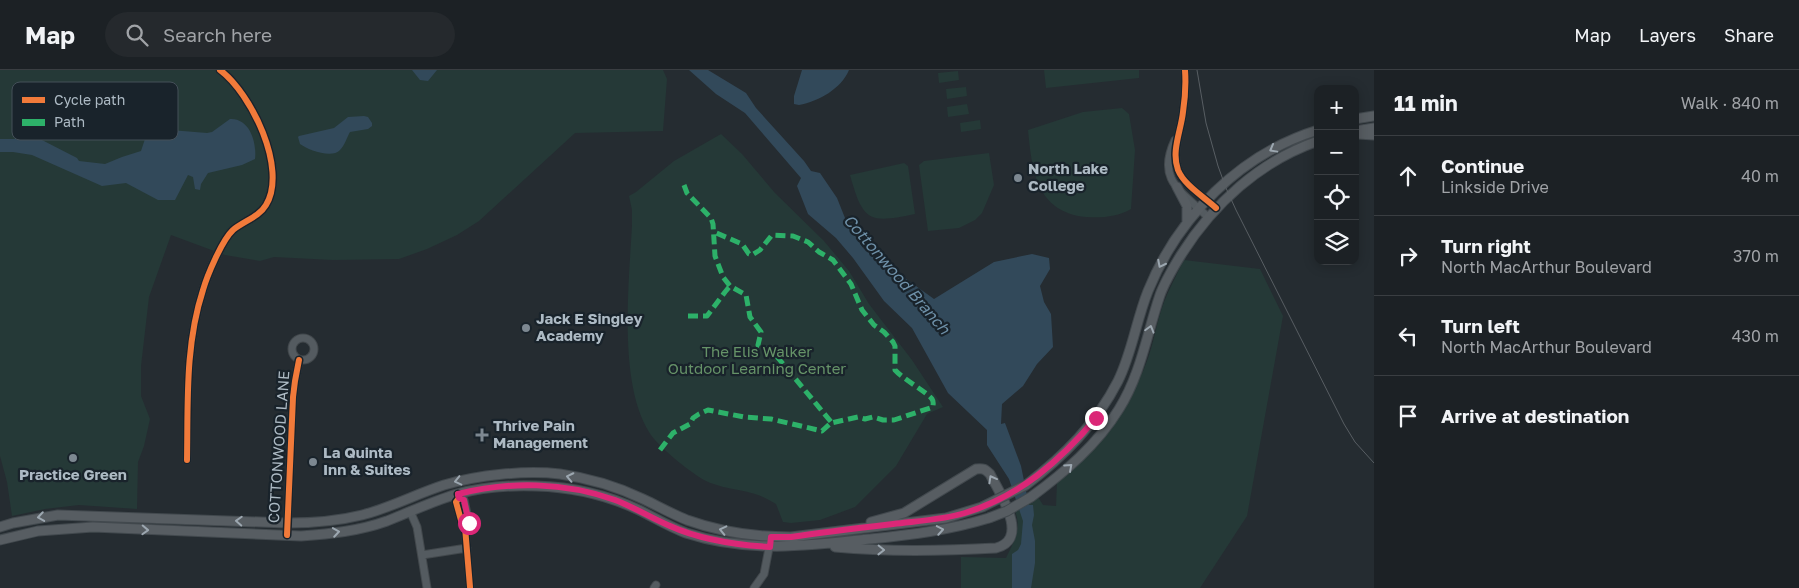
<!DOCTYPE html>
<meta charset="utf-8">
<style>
:root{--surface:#1c2125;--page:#25292d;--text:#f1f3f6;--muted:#a0a3a7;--line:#3a3e42}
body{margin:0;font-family:"Golos Text",sans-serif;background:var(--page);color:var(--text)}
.controls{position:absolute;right:15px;top:15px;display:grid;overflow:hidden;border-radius:10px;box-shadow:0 2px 12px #0003}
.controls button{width:45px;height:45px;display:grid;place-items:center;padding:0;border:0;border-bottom:1px solid var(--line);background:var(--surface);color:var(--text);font:25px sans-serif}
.stop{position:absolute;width:15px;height:15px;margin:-11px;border:4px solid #db2777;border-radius:50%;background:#fff}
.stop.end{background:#db2777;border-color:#fff;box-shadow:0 1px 5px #0008}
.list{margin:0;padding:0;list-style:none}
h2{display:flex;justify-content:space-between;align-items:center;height:65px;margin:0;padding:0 20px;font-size:21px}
h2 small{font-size:16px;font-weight:400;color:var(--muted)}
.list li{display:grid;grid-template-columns:32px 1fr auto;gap:15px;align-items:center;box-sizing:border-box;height:80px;padding:0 20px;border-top:1px solid var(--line)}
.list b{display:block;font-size:19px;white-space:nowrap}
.list p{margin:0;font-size:16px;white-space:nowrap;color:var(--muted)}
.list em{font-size:16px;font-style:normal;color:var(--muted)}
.icon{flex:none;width:28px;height:28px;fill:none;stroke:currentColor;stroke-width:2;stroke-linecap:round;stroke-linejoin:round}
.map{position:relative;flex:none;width:1374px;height:518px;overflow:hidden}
header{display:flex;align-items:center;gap:30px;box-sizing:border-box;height:70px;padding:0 25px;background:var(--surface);border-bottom:1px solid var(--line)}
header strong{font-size:24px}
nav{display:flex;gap:28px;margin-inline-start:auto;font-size:18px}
.search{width:350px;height:45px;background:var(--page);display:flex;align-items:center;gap:12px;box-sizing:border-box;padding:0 18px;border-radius:28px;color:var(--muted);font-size:19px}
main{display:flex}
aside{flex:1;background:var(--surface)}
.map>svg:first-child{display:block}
.green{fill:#253937}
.water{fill:#32495a}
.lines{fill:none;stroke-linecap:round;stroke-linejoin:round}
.minor-casing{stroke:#42484c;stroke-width:9}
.major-casing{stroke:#42494e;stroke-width:11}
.minor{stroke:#545b60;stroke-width:7}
.major{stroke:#575d62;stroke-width:9}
.tram{stroke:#585e63;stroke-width:1}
.major-bridge-casing{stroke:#42494e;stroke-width:11;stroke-linecap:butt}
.major-bridge{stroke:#575d62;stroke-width:9}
.quiet{stroke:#2db169;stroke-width:5;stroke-dasharray:10 5;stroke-linecap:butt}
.cycleway-casing{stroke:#19232b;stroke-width:9}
.cycleway{stroke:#f17a3a;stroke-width:6}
.oneway{stroke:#9ca7b0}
.route{stroke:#db2777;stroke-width:6}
.poi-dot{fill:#7d8891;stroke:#19232b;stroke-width:2}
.labels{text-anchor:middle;stroke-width:4.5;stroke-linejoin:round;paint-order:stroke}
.poi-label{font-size:15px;font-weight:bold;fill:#adbac4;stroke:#19232b;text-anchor:start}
.park-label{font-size:15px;fill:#669368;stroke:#19232b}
.street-label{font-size:15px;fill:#adbac4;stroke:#19232b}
.water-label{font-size:16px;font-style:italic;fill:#6e90a8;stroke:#19232b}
.key{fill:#19232b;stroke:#455059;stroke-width:1}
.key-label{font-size:14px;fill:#adbac4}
</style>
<header>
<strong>Map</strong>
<div class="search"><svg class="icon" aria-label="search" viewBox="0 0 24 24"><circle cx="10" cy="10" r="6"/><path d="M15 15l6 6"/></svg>Search here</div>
<nav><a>Map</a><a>Layers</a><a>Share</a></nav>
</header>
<main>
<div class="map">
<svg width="1374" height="518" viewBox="0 0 1374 518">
<rect width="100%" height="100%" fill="#252c31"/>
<path class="green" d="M0,0H663L667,9L663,61L575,63L479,151L457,165L427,179L399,189L333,190L274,187L260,191L225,185L171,165L149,227L141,296V326L150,349L144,376L138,392L137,439L79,435L45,439L12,446L7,412L0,386Z
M1044,0H1139V8L1046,18Z
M958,1L959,10L939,13L938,3Z
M966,17L967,26L947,29L946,19Z
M967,34L969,44L948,47L947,37Z
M1122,38L1129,44L1135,80L1131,139C1117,147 1102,148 1086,147C1036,142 1032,100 1028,60L1083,42Z
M980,50L981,59L961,62L960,53Z
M721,64L742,84L775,123L824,171L849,201L869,234L912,290L943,337L927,344L896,396L855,437L820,450L791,453L783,452L776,434C769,430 762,426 755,424C739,419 719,418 704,410C690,402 657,376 649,362C618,312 629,213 632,155V140L629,126L636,122L674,91Z
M989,83L994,115L982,143L975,150L959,158L928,161L919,95L924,91Z
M904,93L908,96L915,144C868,154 863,151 850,105Z
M1184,190L1260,199L1283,246L1247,446L1200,518H961V487L1006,488C1014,471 1022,459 1015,441L1038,427L1043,435L1056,436L1057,413C1097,381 1129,339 1147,291C1154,272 1157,251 1164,232C1170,217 1177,204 1184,190Z"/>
<path class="water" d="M412,0H437L428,11L420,10Z
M689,0H708L746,23L756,38L804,91L811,101L820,103L837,128L847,153L863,178L934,229L994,192L1032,184L1049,188L1050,199L1040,216L1044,232L1051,244L1053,277L1037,294L1023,316L1002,334L1001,354L1005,353L1021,396L1029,435H1033L1034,445L1032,455L1035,471V493L1031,518H1012V484L1018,480L1021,474L1023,451L1009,409L987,375V360L948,323L912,258L884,231L853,188L836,168L808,144L797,116L801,108L745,43L716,24Z
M802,0H849C841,19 819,31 799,35L794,34V26Z
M364,46L368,47L372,53V56L368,59L350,62C347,67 345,75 340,80C332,89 308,80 300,74L298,67L299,66L334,58L348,47Z
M230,49C250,48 257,73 255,89L242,95L208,103L201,114L200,120L195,119L193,107L188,105L175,130H158L126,113L102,116L32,85L13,82H0V69H40L77,88L79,91L105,94L122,87L141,81L146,66L158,59L207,63L212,62Z"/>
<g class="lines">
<defs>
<path id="minor" d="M1185,0C1186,14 1185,29 1183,42C1181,61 1171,81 1178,100C1184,115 1204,127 1216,138
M1175,70C1156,110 1181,121 1208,147
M292 279a11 11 0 1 1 22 0a11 11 0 1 1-22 0Z
M187,390C188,333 185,275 203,220C207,206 222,170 233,160C244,151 259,147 266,135C288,99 251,23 220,0
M458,424L459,428L456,432L462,454L465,457L470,517
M459,428L464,430L469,453L465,457
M410,441L417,457L427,518
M287,465L293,327L295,311L299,290
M422,485L467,478
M654,518L656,515
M754,518L764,504L770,473"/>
<path id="major" d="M1355,49L1374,46
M1355,61L1374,58
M1358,64L1374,65
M1177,117L1187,136V153
M1026,415C1064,386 1096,354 1118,311C1132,283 1136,251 1148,221C1178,147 1240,84 1318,60
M1031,427C1065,402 1097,375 1119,339C1141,304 1147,263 1160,225C1165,211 1173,198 1181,185C1213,134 1260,91 1318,71
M0,457L13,453L58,445L287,453C313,453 338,451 362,445C390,438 416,424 444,415C478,405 524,400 560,404C588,408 618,417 643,429C658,436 672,444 687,450C720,462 756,467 791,467L946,448L982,437
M0,470L38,461L93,457L301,466C330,464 359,461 387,451C410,442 433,431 457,424C483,417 510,415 536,416C572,417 607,425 639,440C655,448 670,457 686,463C747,483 808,476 870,469C910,465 950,460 989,448
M835,477C888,482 942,481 996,478C1031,469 999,422 990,404C985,399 983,398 976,399L904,443L871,452"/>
</defs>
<use href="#minor" class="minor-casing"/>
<use href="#major" class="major-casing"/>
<use href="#minor" class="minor"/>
<use href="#major" class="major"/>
<path class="tram" d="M1197,0L1206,53L1218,96L1226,118L1236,140L1344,354L1355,372L1374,393"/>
<defs>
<path id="major-bridge" d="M982,437L1026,415
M989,448L1007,441L1031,427"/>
</defs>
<use href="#major-bridge" class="major-bridge-casing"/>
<use href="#major-bridge" class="major-bridge"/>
<path class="quiet" d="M684,115L687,123L711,148L713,154L715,186L723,207L730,216L746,225L750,247L761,262L758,275L774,283L832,353
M688,246H707L725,222L730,216
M660,380L673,363L690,354L693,348L699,344L708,340L744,347L771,349L822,361L831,353L858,347L865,349L873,347L883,350H894L933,337C933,333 934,332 932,329C928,323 903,309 895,300V276L893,272L884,262L874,255L862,240L851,214L833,190L819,182L808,172L793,166L772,165L760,180L752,185L749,184L742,174L714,162"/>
<defs>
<path id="cycleway" d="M1185,0C1186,14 1185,29 1183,42C1181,61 1171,81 1178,100C1184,115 1204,127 1216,138
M187,390C188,333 185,275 203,220C207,206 222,170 233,160C244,151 259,147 266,135C288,99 251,23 220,0
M458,424L459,428L456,432L462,454L465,457L470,517
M287,465L293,327L295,311L299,290"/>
</defs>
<use href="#cycleway" class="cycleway-casing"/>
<use href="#cycleway" class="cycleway"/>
</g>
<defs><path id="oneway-chevron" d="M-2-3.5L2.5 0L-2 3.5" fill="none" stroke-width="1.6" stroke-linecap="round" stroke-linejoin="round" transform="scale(1.25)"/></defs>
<g class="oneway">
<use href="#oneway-chevron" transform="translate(1273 79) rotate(151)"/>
<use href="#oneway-chevron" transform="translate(1161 194) rotate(117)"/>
<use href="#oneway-chevron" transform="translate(1150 259) rotate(-74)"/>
<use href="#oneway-chevron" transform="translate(1069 397) rotate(-42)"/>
<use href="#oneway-chevron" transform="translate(570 407) rotate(-168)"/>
<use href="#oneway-chevron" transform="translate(992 409) rotate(-119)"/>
<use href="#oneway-chevron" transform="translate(458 411) rotate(167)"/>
<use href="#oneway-chevron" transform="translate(41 447) rotate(171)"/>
<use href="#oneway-chevron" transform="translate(239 451) rotate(-177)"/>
<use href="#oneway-chevron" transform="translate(145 460) rotate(2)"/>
<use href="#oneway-chevron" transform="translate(723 460) rotate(-167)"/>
<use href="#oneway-chevron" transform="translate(940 460) rotate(-10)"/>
<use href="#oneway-chevron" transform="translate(336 462) rotate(-9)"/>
<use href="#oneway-chevron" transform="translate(881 480) rotate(1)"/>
</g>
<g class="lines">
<path class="route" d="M469,453L464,430L459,428L458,424C509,411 565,412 615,430C634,437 651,448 670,456C701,470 736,475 770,477L771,467H791C825,462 859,458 893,454C917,451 942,450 965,443C1020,426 1060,391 1096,348"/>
</g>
<g class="poi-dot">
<circle cx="1018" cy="108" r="5"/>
<circle cx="526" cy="258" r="5"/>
<path d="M479.5 357.5h5v5h5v5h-5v5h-5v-5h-5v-5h5z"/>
<circle cx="73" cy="388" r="5"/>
<circle cx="313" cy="392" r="5"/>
</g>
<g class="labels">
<g class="poi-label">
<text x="1028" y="104">North Lake<tspan x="1028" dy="17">College</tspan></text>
<text x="536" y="254">Jack E Singley<tspan x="536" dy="17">Academy</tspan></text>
<text x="493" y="361">Thrive Pain<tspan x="493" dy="17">Management</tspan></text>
<text x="323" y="388">La Quinta<tspan x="323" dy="17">Inn &amp; Suites</tspan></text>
<text x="73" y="410" text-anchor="middle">Practice Green</text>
</g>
<g class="park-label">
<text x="757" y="287">The Elis Walker<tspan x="757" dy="17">Outdoor Learning Center</tspan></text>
</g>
<g class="street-label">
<text transform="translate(279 377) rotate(-86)" y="5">COTTONWOOD LANE</text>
</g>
<g class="water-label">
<text transform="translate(897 204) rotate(49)" y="6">Cottonwood Branch</text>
</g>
</g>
<rect x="12" y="12" width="166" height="58" rx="8" class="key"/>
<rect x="22" y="27" width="23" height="6" fill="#f17a3a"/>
<rect x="22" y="49" width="23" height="7" fill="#2db169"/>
<g class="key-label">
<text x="54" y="35">Cycle path</text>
<text x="54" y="57">Path</text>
</g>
</svg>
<div class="controls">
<button>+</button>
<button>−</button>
<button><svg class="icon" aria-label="locate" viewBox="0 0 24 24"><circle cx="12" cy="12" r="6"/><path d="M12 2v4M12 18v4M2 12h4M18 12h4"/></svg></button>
<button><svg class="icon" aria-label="layers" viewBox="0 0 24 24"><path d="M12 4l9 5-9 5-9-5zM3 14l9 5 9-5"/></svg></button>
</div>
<div class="stop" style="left:469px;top:453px"></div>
<div class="stop end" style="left:1096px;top:348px"></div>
</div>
<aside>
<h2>11 min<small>Walk · 840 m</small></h2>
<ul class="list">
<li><svg class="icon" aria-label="ahead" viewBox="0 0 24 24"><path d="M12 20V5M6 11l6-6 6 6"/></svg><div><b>Continue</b><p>Linkside Drive</p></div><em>40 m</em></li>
<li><svg class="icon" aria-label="right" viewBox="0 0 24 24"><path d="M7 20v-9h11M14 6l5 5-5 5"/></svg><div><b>Turn right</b><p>North MacArthur Boulevard</p></div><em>370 m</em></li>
<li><svg class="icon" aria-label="left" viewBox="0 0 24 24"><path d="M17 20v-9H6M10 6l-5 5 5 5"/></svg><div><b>Turn left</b><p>North MacArthur Boulevard</p></div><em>430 m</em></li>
<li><svg class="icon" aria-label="arrive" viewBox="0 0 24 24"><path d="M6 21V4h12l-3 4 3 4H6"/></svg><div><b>Arrive at destination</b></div></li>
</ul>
</aside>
</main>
